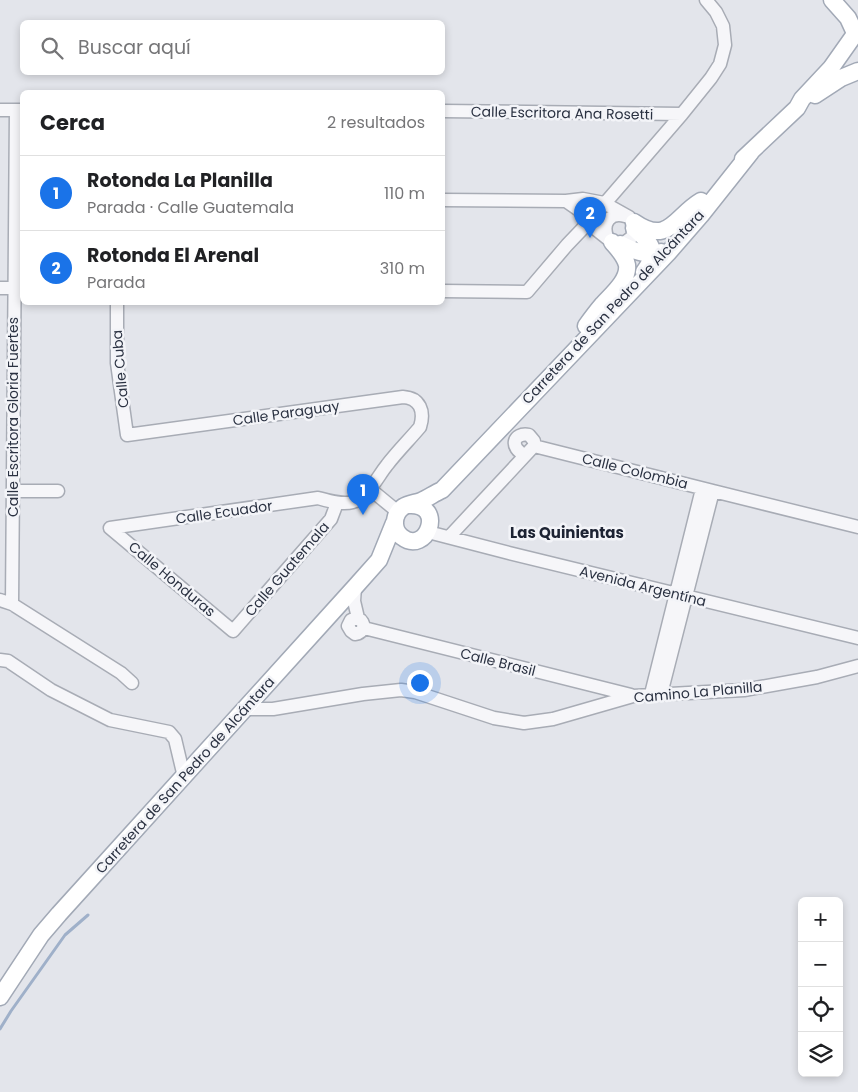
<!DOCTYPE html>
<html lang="es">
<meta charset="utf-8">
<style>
:root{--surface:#fff;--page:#f6f6f6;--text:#202124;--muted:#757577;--line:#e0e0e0;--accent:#1a73e8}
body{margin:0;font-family:Poppins,sans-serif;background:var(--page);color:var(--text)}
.controls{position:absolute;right:15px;bottom:15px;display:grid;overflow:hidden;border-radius:8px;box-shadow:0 2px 8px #0003}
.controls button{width:45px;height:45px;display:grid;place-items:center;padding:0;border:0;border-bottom:1px solid var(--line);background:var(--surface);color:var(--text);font:25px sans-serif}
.you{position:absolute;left:419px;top:682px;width:18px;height:18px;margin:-12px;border:4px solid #fff;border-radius:50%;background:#1a73e8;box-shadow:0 0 0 8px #1a73e833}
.badge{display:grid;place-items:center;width:32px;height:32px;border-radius:50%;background:var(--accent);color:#fff;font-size:16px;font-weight:700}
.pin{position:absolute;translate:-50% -41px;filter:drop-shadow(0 1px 2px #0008)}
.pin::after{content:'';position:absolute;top:26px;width:18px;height:15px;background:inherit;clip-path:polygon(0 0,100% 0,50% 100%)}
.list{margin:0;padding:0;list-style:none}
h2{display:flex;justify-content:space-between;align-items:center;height:65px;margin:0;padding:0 20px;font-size:21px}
h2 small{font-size:16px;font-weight:400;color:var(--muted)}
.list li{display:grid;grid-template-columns:32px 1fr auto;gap:15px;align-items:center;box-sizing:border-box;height:75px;padding:0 20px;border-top:1px solid var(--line)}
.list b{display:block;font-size:19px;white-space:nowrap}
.list p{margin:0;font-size:16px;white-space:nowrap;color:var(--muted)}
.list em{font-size:16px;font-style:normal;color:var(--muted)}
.icon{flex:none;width:28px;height:28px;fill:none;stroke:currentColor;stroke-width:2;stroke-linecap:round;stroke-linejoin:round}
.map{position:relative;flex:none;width:858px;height:1092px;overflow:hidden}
.search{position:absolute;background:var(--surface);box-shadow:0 2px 8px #0003;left:20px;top:20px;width:425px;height:55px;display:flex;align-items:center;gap:12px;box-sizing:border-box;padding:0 18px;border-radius:8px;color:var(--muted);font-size:19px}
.panel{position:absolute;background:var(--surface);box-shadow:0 2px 8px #0003;left:20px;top:90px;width:425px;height:215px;border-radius:8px}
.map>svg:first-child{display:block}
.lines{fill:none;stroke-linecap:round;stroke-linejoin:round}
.stream{stroke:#9fb0c9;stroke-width:3}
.minor-casing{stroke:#a8acb5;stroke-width:15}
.major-casing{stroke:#a2a9b6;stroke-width:19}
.minor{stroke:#f6f6f9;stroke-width:12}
.major{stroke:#fff;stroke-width:16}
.labels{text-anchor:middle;stroke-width:5;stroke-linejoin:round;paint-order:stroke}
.street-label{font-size:14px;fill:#2b3242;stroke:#f3f4f8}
.neighbourhood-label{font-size:15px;font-weight:bold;fill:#1d2333;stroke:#f3f4f8}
</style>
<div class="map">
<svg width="858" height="1092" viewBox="0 0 858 1092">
<rect width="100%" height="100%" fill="#e3e5eb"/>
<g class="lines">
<path class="stream" d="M0,1029L11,1011L65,935L88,915"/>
<defs>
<path id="minor" d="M0,110H22
M442,111L682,114
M442,200L566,201L583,199L604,203L629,217L631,220L634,228L632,237L624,243L620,244L612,242L588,223L579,210L566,201
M607,237C602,223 610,212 625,216
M0,288H22
M442,291L527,292L567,245L588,223L682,114L711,78L720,64L725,45L723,26L716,12L706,0
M534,446L713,491L858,527
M525,455C509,448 513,432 529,435L534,441V446
M370,489L398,512
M13,491H58
M110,528L318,498C329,501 342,505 353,502C367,499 378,476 387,465C397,452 409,440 420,427C425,411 420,398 403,397L127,435L117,363V302
M110,528L233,631L331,519L337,503
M428,532L509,553L858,638
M449,537L534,446
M355,587L354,601L358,618C366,622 365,633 355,634L351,631L348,626L351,620L358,618
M0,600L12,604L121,673L132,683
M12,604L16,110
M364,628L631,695
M0,660L8,661L51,690L110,720L169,732L175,739L184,777
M651,694L702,489
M661,694L713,491
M245,709H273L363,694L401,690L415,692L494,718L524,723L553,719L633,696L744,690L817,677L858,666"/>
<path id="major" d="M832,0L848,18L854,31
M815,95L841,78L858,71
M743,159L797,108L802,99L831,68L855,34
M634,222C669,246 674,217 701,201
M634,228C652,244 659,251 644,272
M620,244C632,250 647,257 661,252
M586,326C591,319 597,311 603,304C612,294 629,280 627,265C625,256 618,249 612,242
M410,505C446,504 427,556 402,537C392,530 393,514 403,507C408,504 415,503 421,501C428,498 435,493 442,490L668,253L701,215L751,152
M0,997L41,935L59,914L355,587L379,560L394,523"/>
</defs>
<use href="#minor" class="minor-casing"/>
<use href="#major" class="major-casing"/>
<use href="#minor" class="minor"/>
<use href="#major" class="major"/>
</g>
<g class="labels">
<g class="street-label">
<text transform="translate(562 113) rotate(1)" y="5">Calle Escritora Ana Rosetti</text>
<text transform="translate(613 307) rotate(-47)" y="5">Carretera de San Pedro de Alcántara</text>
<text transform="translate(120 369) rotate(-95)" y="5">Calle Cuba</text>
<text transform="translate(286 413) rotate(-8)" y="5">Calle Paraguay</text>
<text transform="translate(13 417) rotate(-90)" y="5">Calle Escritora Gloria Fuertes</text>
<text transform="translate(635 471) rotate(14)" y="5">Calle Colombia</text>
<text transform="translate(224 512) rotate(-8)" y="5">Calle Ecuador</text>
<text transform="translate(287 569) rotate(-49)" y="5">Calle Guatemala</text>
<text transform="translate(172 579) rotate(40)" y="5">Calle Honduras</text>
<text transform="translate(643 586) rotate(14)" y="5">Avenida Argentína</text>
<text transform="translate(498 662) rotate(14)" y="5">Calle Brasil</text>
<text transform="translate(698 692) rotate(-5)" y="5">Camino La Planilla</text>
<text transform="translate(185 775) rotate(-48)" y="5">Carretera de San Pedro de Alcántara</text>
</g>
<g class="neighbourhood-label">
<text x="567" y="538">Las Quinientas</text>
</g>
</g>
</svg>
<div class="controls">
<button>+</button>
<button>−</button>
<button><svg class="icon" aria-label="locate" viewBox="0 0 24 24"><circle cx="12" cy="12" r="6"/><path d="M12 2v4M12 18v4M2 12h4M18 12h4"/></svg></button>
<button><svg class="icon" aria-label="layers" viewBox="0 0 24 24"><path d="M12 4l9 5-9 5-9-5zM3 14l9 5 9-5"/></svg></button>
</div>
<div class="you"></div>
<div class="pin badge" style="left:363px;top:515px">1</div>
<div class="pin badge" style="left:590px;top:238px">2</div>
<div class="search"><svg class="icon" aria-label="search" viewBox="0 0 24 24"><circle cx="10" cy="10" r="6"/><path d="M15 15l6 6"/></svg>Buscar aquí</div>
<section class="panel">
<h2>Cerca<small>2 resultados</small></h2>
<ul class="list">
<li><span class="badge">1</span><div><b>Rotonda La Planilla</b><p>Parada · Calle Guatemala</p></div><em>110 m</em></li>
<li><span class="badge">2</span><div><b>Rotonda El Arenal</b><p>Parada</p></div><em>310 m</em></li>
</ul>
</section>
</div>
